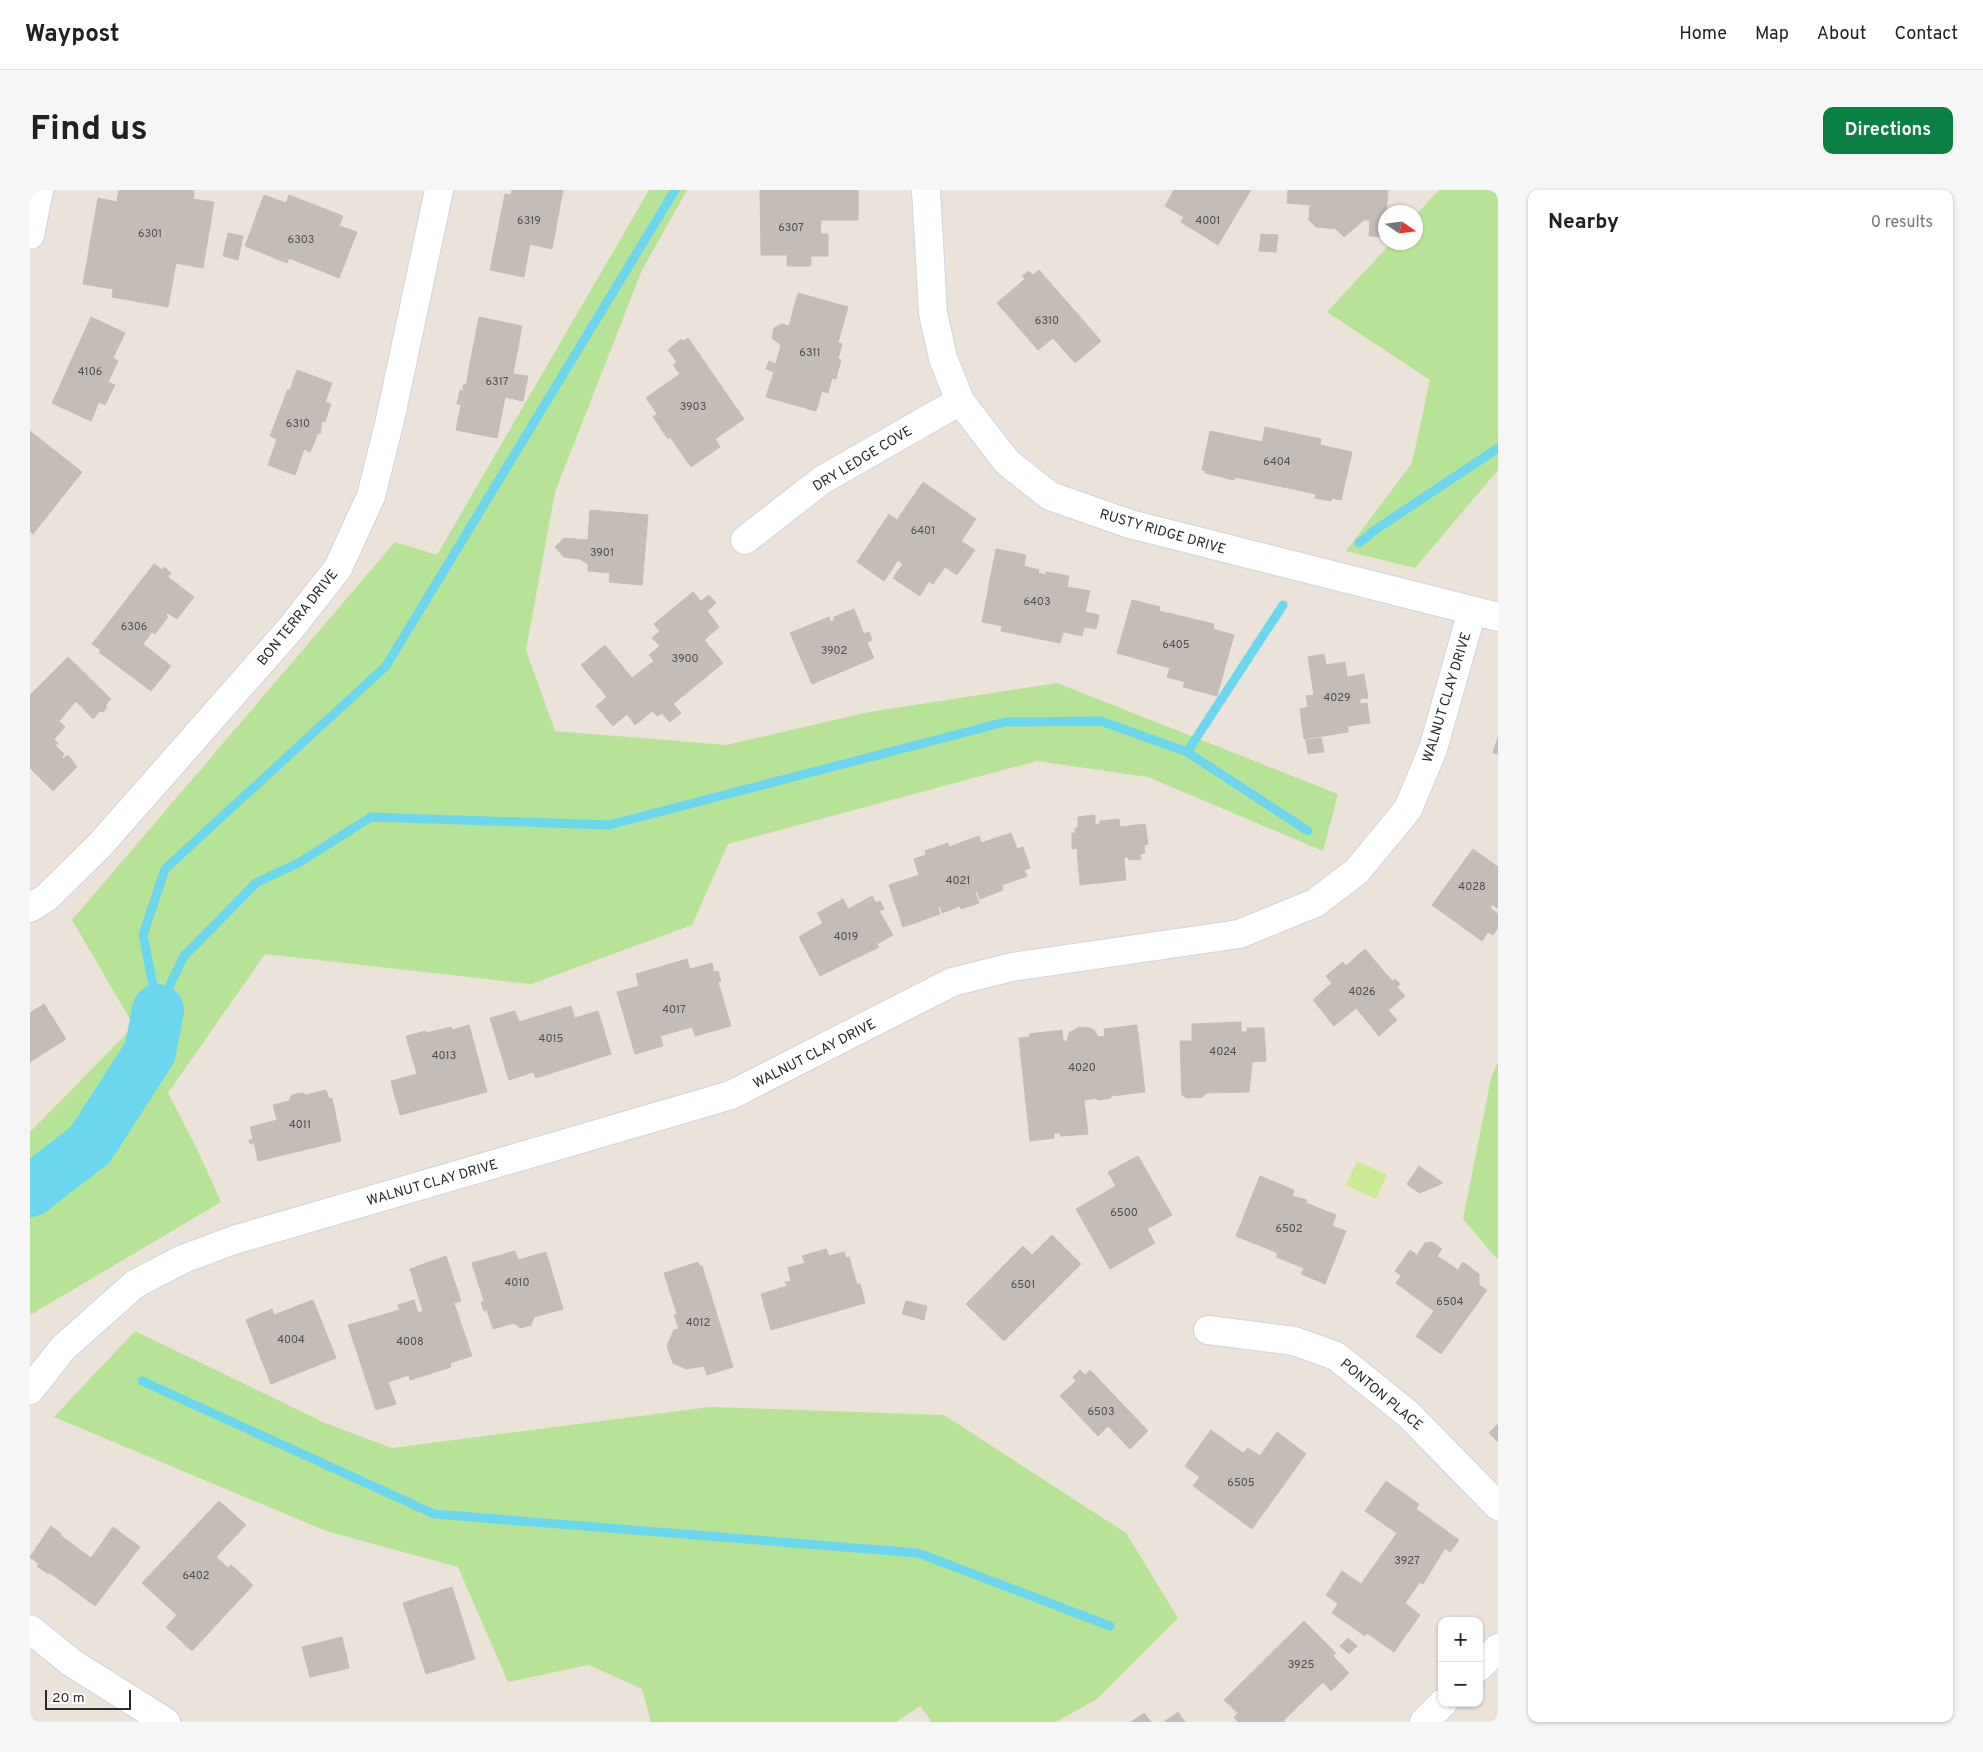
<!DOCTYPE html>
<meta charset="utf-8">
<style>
:root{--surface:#fff;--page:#f6f6f6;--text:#202124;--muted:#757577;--line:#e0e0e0;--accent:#0b8043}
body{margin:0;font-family:Overpass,sans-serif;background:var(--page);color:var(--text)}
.controls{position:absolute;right:15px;bottom:15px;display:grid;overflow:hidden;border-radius:10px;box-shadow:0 1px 4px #0004}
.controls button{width:45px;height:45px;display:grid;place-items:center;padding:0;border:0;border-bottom:1px solid var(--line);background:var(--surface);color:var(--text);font:25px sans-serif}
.compass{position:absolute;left:1348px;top:15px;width:45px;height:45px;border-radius:50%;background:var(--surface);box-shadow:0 1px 4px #0004;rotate:103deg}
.scale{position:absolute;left:15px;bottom:12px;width:86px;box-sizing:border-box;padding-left:5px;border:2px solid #292929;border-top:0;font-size:14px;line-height:18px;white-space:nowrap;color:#292929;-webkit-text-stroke:4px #fff;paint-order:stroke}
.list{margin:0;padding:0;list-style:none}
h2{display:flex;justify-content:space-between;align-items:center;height:65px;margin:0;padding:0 20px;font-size:21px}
h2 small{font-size:16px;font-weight:400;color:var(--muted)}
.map{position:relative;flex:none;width:1468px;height:1532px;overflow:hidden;border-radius:10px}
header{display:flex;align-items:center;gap:30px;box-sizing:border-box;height:70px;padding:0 25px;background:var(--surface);border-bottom:1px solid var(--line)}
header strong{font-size:24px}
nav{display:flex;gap:28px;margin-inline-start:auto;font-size:18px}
.intro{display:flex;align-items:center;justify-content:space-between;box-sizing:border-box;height:120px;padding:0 30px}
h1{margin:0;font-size:35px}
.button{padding:12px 22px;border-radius:10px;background:var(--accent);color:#fff;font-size:18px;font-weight:700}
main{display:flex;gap:30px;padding:0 30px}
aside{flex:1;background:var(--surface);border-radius:10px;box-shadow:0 1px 4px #0004}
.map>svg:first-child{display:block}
.green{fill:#b6e395}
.pitch{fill:#ccea91}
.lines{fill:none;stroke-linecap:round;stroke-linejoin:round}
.stream{stroke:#6bd7ef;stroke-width:9}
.river{stroke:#6bd7ef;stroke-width:52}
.building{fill:#c3bcb7;stroke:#c6beb4}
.street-casing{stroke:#cfd4e2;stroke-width:30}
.street{stroke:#fff;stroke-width:28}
.labels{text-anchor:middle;stroke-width:4;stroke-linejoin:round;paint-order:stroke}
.number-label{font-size:11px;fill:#504e4c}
.street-label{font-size:14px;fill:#292929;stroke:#fff}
</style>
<header>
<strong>Waypost</strong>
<nav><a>Home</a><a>Map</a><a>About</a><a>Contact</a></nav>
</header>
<div class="intro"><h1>Find us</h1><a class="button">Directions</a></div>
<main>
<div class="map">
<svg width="1468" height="1532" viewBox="0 0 1468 1532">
<rect width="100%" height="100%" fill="#ebe2da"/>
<path class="green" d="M619,0H657L612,80L525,302L496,460L525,541L696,555L839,522L1027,493L1308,604L1293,661L1118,587L1007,571L698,654L662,735L501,794L235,764L138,903L167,959L191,1012L0,1125V942L104,836L42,730L365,352L407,365Z
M1409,0H1468V280L1385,378L1316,361L1382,273L1400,190L1297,122L1361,53L1386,52V25Z
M1468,872V1070L1433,1029L1461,888Z
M105,1141L295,1233L362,1258L680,1217L914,1225L1096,1343L1148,1428L1067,1509L1026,1532H902L890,1516L866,1532H621L612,1499L559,1475L478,1492L428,1377L296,1341L24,1227Z"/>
<path class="pitch" d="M1327,971L1357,985L1346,1009L1316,995Z"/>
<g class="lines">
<path class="stream" d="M1329,353L1345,340L1468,258
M1157,562L1278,641
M128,820L154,766L226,693L270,672L341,627L579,635L975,532L1071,531L1157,562L1253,415
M128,820L113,745L135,679L356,476L645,0
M112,1191L404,1324L888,1363L1080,1436"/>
<path class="river" d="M0,1001L60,955L120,862L128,820"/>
</g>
<path class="building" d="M89,0H164L163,9L184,12L173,78L146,73L138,117L82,107L83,99L53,94L68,8L87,12Z
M482,0H533L522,59L500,54L494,87L460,80L475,4L481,5Z
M730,0H828V30H791L790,44H798V66H781V76H757V65H731Z
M1144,0H1221L1188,55L1151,32L1154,27L1135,16Z
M1258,0H1358L1354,47L1339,46L1340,30H1334L1314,47L1306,39L1286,37L1279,30L1280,15L1257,13Z
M234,5L256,13L259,5L313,26L309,36L327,42L309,88L259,68L257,73L215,56Z
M198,43L213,46L208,70L193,66Z
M1231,44L1248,45L1246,62L1229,61Z
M1009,80L1071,151L1045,173L1023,148L1008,160L967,113L995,89L992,86L999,81L1003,85Z
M768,103L818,117L808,153L812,154L808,169L811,170L806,189L802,188L798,203L792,201L786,221L736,207L744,182L736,179L739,171L746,174L751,155L742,148L744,138L752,134L759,136Z
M61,127L95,143L83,168L88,171L78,192L85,195L75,215L69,212L61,231L22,213Z
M449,127L492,136L483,184L498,186L493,211L475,207L467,248L426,240L431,215L427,214L430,200L433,201V195H436Z
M658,148L714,229L685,249L690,257L661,277L640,247L638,249L623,227L627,224L616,208L650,184L643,175L647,172L638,160L651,149L653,151Z
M267,180L302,193L295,212L301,214L295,232L292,231L291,235H292L290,244L288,243L280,262L274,259L265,285L238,275L247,249L240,246L258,199L260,200Z
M1235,237L1291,249L1290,255L1322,262L1311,310L1302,308L1301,311L1285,308L1286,304L1205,287L1204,290L1175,283L1176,281L1172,280L1180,241L1232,252Z
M0,241L52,282L3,344L0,341Z
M893,292L946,329L931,351L945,360L927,385L915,377L903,394L899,391L890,406L863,388L873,374L868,370L854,391L827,372L859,324L867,330Z
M560,320L618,325L612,395L579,392L580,383L558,381V374L550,369L534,367L525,357L534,348L558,350Z
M966,359L996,365L994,376L1009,380L1008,383L1016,385V382L1039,386L1037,397L1060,401L1055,422L1069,425L1066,439L1054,437L1052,446L1033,442L1030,453L971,441L972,436L952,432Z
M124,374L132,380L134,377L141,383L138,387L164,407L147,429L138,423L136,425L138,427L125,444L122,442L113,454L141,476L121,501L69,462L71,460L62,454Z
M663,402L671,411L679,405L686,413L677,421L689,437L674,450L693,473L643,514L651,523L640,532L632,523L627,526L622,521L605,535L597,524L583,536L566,516L577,507L551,475L575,455L602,488L624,471L619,465L630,456L622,448L630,441L624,434Z
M1102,410L1130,417L1129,421L1184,434L1183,439L1204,445L1187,506L1153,497L1155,492L1137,487L1140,478L1087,463Z
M824,419L834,444L839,442L842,450L837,453L844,468L782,494L760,443L799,427L801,432L805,430L804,427Z
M1294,464L1296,475L1315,472L1317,487L1334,484L1338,508L1330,509V514L1337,513L1340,533L1318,536V542L1274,549L1270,519L1278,517L1276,506L1284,505L1278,467Z
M38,467L81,509L75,516L77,517L73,522L70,521L63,529L46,511L29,531L35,537L24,549L28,553L25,555L34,564L32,567L33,569L38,565L47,577L23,601L0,578V505Z
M1468,547V564L1463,563Z
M1291,548L1294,562L1278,564L1276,550Z
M1065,625V635L1070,634V631L1089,629L1090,637L1115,634L1118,654L1114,655L1115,663L1110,664L1111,669L1099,670L1098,667L1094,668L1096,690L1050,695L1047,658L1042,659V643H1045V638H1048V627Z
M981,643L987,659L993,657L1000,678L994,680L997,686L972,695L973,700L950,709L947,701L945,702L949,713L931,719L930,716L912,723L910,716L908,718L910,724L873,737L859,695L889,685L884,669L896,665L895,661L918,653L919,657L949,646L951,653Z
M1443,659L1468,677V716L1467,718L1463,715L1460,718L1468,724V738L1463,745L1458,742L1452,751L1402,715Z
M842,706L846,713L850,711L854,719L849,721L863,745L847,754L849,757L790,786L769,747L793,733L787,723L813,709L818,719Z
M1335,759L1362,791L1365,789L1370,794L1367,797L1375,806L1358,820L1367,830L1349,846L1326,818L1304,836L1283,810L1302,793L1296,786L1313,772L1316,776Z
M657,769L660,779L682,773L684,782L688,781L691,791L688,792L701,836L665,846L662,837L630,846L633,856L605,864L587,802L609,796L606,784Z
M14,814L36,849L0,872V823Z
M541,816L545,828L568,821L581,864L506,888L503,882L479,890L460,828L485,821L489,832Z
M1211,832V842H1217V838H1234L1236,871L1222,872L1219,902L1175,903L1173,907L1157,908L1152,905L1150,851H1162V834Z
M439,835L457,902L370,925L361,891L387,884L376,846L396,841V843L421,837L422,840Z
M1107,835L1115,902L1081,906V908L1068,910L1066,908L1054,910L1058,944L1031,946L1030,943H1024V948L1000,951L989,848L1000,847L999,844L1032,840L1033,851H1037L1039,843L1049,837L1060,838L1065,841L1068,847L1075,846L1074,839Z
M296,900L299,909L302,908L311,951L228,971L224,953L220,954L219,950L223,949L220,937L247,930L243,915L259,911L262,905L272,903L276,905Z
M1108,966L1142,1025L1117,1039L1125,1053L1080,1079L1046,1019L1086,996L1078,982Z
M1389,976L1413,993L1390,1003L1382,998L1377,994Z
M1230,986L1264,1000L1262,1006L1277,1010L1276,1013L1306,1025L1302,1036L1316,1041L1295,1094L1271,1084L1274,1078L1246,1067L1248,1063L1206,1046Z
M1022,1045L1051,1074L974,1151L936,1114L993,1056L1002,1065Z
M1402,1052L1412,1059L1407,1066L1428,1080L1433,1072L1449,1084V1095L1457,1100L1411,1164L1386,1146L1404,1121L1366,1093L1371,1086L1365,1081L1380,1060L1387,1065L1395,1053Z
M796,1059L799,1066L814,1062L816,1068L819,1067L827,1095L830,1094L835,1113L741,1140L731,1104L757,1096L755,1092L761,1091L758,1078L775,1073L772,1066Z
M485,1061L488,1070L516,1062L533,1119L504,1127L501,1135L490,1138L484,1133L463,1139L457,1120L454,1121L451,1112L454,1111L442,1073Z
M416,1066L431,1111L424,1113L442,1166L420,1173L421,1177L418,1178L380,1190L379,1185L358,1192L366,1214L346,1220L318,1135L370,1120L368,1115L384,1110L388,1123L393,1121L380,1079Z
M668,1072L670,1077L672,1076L703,1177L677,1185L674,1176L656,1179L643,1173L637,1156L644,1140L649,1139L644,1125L647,1124L634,1083Z
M283,1110L306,1168L241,1194L216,1130L242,1119L244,1125Z
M876,1111L897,1116L894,1130L872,1124Z
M1050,1180L1055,1185L1060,1180L1118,1241L1100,1259L1078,1236L1068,1246L1030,1206L1046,1191L1043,1187Z
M1468,1234V1252L1459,1243Z
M1181,1240L1213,1263L1218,1258L1230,1266L1247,1242L1276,1264L1222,1339L1163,1296L1170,1287L1155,1276Z
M1356,1291L1389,1314L1386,1319L1429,1350L1420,1362L1415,1358L1393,1394L1390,1392L1375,1413L1390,1425L1364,1462L1337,1443L1335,1446L1302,1423L1308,1414L1296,1405L1312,1381L1331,1394L1367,1343L1335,1321Z
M189,1311L216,1335L186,1367L198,1378L201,1375L223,1395L162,1461L136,1437L147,1425L112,1393Z
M21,1336L31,1344L30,1345L61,1368L83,1337L110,1357L65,1416L19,1382L18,1384L7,1376L9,1374L0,1367Z
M422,1397L445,1469L396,1484L373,1413Z
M1274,1431L1306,1463L1303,1466L1319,1483L1301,1501L1293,1492L1253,1531L1255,1532H1208L1204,1527L1208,1523L1194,1510Z
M312,1447L319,1478L280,1487L272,1457Z
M1318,1448L1327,1456L1319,1464L1310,1456Z
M1148,1522L1155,1532H1134Z
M1114,1523L1121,1532H1101Z"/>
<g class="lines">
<defs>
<path id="street" d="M896,0L903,123L913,168L930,211L977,272L1020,306L1100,334L1468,427
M0,45L9,0
M715,350L792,290L930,211
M0,718L16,708L70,655L261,438L308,378L341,306L360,230L409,0
M1178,1140L1264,1151L1306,1166L1378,1224L1468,1316
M0,1200L33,1158L105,1094L153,1069L204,1050L701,905L922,792L982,777L1209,744L1285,713L1327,681L1378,619L1403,559L1442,421
M0,1439L42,1473L136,1532
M1449,1477L1468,1458
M1394,1532L1413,1513"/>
</defs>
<use href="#street" class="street-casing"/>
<use href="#street" class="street"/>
</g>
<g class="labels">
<g class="number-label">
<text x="499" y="34">6319</text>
<text x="1178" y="34">4001</text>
<text x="761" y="41">6307</text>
<text x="120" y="47">6301</text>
<text x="271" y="53">6303</text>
<text x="1017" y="134">6310</text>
<text x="780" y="166">6311</text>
<text x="60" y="185">4106</text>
<text x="467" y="195">6317</text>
<text x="663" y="220">3903</text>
<text x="268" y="237">6310</text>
<text x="1247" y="275">6404</text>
<text x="893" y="344">6401</text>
<text x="572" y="366">3901</text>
<text x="1007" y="415">6403</text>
<text x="104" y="440">6306</text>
<text x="1146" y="458">6405</text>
<text x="804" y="464">3902</text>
<text x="655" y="472">3900</text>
<text x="1307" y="511">4029</text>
<text x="928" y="694">4021</text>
<text x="1442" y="700">4028</text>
<text x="816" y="750">4019</text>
<text x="1332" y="805">4026</text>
<text x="644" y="823">4017</text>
<text x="521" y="852">4015</text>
<text x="1193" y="865">4024</text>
<text x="414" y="869">4013</text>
<text x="1052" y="881">4020</text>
<text x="270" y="938">4011</text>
<text x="1094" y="1026">6500</text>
<text x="1259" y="1042">6502</text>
<text x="487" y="1096">4010</text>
<text x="993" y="1098">6501</text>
<text x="1420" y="1115">6504</text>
<text x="668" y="1136">4012</text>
<text x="261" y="1153">4004</text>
<text x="380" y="1155">4008</text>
<text x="1071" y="1225">6503</text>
<text x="1211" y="1296">6505</text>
<text x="1377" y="1374">3927</text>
<text x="166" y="1389">6402</text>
<text x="1271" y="1478">3925</text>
</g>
<g class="street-label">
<text transform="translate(832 268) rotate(-31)" y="5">DRY LEDGE COVE</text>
<text transform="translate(1133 341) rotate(16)" y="5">RUSTY RIDGE DRIVE</text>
<text transform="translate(267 427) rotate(-51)" y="5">BON TERRA DRIVE</text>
<text transform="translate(1416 507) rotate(-73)" y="5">WALNUT CLAY DRIVE</text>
<text transform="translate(784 863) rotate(-27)" y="5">WALNUT CLAY DRIVE</text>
<text transform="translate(402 992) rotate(-16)" y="5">WALNUT CLAY DRIVE</text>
<text transform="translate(1352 1204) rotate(40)" y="5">PONTON PLACE</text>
</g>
</g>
</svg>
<div class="controls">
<button>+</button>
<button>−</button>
</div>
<svg class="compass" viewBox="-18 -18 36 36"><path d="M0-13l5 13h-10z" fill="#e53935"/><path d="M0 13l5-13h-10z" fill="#757577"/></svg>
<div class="scale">20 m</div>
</div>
<aside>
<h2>Nearby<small>0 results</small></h2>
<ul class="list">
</ul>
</aside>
</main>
